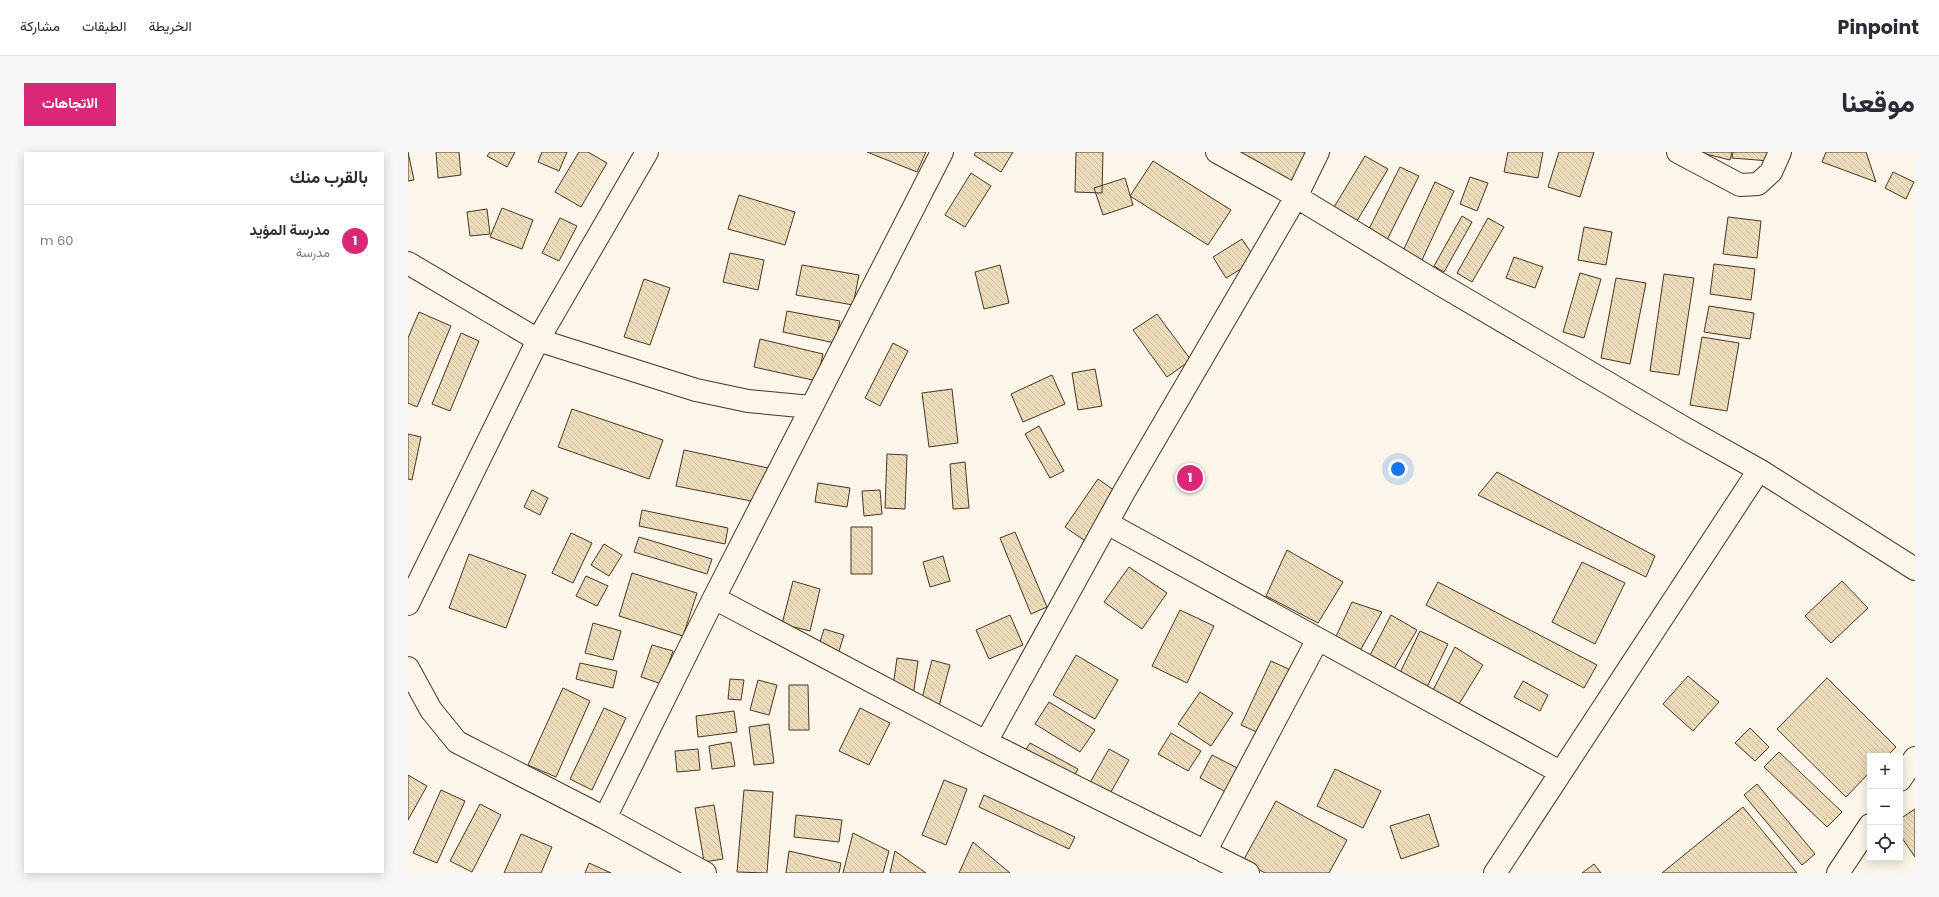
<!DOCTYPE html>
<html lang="ar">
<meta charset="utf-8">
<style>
:root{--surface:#fff;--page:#f7f7f7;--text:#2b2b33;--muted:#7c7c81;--line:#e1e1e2;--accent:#db2777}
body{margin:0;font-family:Poppins,Vazirmatn,sans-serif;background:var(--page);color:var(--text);direction:rtl}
.controls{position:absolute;right:12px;bottom:12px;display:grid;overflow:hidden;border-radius:0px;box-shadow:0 2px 10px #0003}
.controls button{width:36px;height:36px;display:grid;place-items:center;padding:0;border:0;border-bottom:1px solid var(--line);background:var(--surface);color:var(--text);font:20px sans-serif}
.you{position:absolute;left:990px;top:317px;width:14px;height:14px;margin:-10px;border:3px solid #fff;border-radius:50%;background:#1a73e8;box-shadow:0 0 0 6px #1a73e833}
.badge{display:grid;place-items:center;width:26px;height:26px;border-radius:50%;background:var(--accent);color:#fff;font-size:13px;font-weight:700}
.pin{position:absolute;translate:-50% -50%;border:2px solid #fff;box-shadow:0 1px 4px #0006}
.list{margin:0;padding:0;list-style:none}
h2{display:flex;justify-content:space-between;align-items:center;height:52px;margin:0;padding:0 16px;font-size:17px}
h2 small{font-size:13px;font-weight:400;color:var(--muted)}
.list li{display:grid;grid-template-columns:26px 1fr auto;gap:12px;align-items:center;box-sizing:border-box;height:72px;padding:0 16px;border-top:1px solid var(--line)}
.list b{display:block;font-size:15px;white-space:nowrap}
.list p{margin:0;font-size:13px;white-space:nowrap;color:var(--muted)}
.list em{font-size:13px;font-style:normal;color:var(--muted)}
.icon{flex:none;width:22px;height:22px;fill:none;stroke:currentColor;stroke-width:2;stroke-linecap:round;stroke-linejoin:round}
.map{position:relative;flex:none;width:1507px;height:721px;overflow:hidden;direction:ltr;border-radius:0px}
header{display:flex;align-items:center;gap:24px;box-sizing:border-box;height:56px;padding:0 20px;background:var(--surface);border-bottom:1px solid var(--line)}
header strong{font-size:19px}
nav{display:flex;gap:22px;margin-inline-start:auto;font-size:14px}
.intro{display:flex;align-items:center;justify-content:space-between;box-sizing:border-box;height:96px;padding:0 24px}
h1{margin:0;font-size:28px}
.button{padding:10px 18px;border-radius:0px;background:var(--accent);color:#fff;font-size:14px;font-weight:700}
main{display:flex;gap:24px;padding:0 24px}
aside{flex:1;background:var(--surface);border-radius:0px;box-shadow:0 2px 10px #0003}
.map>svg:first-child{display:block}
.building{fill:url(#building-back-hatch);stroke:#4a3520}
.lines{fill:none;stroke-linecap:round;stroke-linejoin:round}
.street-casing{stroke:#4a3520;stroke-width:24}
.street{stroke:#fbf6e9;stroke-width:22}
</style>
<header>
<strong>Pinpoint</strong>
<nav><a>الخريطة</a><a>الطبقات</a><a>مشاركة</a></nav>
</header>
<div class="intro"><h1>موقعنا</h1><a class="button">الاتجاهات</a></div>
<main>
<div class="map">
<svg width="1507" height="721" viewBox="0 0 1507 721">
<defs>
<pattern id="building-back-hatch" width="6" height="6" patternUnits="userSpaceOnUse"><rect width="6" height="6" fill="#ecdcbc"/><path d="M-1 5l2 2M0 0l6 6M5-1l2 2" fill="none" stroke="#ccbda1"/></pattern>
</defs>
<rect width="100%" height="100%" fill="#fbf6e9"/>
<path class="building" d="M0,0L6,28L0,29Z
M28,0H51L53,23L30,26Z
M82,0H107L99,15L79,4Z
M134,0H159L151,19L130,10Z
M171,0H180L199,11L173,55L147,40Z
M459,0H518L509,20Z
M568,0H605L593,20L566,3Z
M668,0H695L694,41L667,40Z
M822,0H900L880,37Z
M1100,0H1135L1130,26L1096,20Z
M1151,0H1186L1172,45L1140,35Z
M1290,0H1324L1322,8Z
M1325,0H1374V10L1324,6Z
M1418,0H1458L1468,30L1414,10Z
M957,4L980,17L943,79L920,65Z
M745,9L823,58L800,93L722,44Z
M992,15L1011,24L978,90L959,81Z
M1485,20L1506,30L1498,47L1477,36Z
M563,21L583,34L557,75L537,63Z
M1062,25L1080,31L1069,59L1052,52Z
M717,26L725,53L695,63L686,36Z
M1027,30L1046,39L1014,108L995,99Z
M331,43L387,60L377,93L320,77Z
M94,56L125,68L114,97L82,85Z
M79,57L82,82L62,84L59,60Z
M1054,64L1064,70L1036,120L1026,114Z
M1320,65L1353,69L1349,106L1315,102Z
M152,66L169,74L151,109L134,101Z
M1080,66L1096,75L1064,130L1049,121Z
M1176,75L1204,80L1198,113L1170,108Z
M834,87L848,108L818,126L805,105Z
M322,101L356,108L350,138L315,130Z
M1106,105L1135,115L1127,136L1098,126Z
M1306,112L1347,117L1343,148L1302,142Z
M394,113L451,123L445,153L388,143Z
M592,113L601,151L576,157L567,120Z
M1172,121L1193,127L1176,186L1155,180Z
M1256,122L1286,126L1271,223L1242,219Z
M1208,126L1238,131L1222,212L1193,206Z
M236,127L262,136L242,193L216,185Z
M1301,154L1346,161L1342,187L1296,180Z
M379,159L432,169L427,191L375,180Z
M11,160L43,174L9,255L0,251V186Z
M749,162L783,208L759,225L725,178Z
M53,181L71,189L42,259L24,252Z
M1294,185L1331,191L1319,259L1282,253Z
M352,187L415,202L409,229L346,215Z
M485,191L500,199L472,254L457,246Z
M687,217L694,254L670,258L664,221Z
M644,223L657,252L615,270L603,242Z
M544,237L550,291L521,295L514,241Z
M164,257L255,288L241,327L150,295Z
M631,274L656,319L642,326L617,282Z
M0,282L13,285L4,328L0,327Z
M276,298L360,316L353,351L268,334Z
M479,302L499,303L497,357L477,356Z
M557,310L561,356L545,357L542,312Z
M1089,320L1247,404L1238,425L1070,343Z
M690,327L713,343L680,391L657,375Z
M410,331L442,336L439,355L407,350Z
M124,338L140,346L132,363L116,355Z
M472,338L474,362L456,364L454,339Z
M234,358L320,376L317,392L231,374Z
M443,375H464V422H443Z
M607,380L639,455L623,462L592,386Z
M163,381L184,391L165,431L144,421Z
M231,385L304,407L299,422L226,400Z
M196,392L214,403L201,424L183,413Z
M879,398L935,430L910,471L858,444Z
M61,402L118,423L98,476L41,456Z
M535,404L542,429L522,435L515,410Z
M1174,410L1217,431L1187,492L1144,470Z
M721,415L759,441L734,477L696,450Z
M224,421L289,441L275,484L211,464Z
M178,424L200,434L189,454L168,444Z
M385,429L412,437L402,479L374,472Z
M1434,429L1460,456L1423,491L1397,464Z
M1030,430L1189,513L1176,536L1018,453Z
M944,450L974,460L949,504L924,493Z
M772,458L806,474L779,531L744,514Z
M602,463L615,493L581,507L568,478Z
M983,463L1009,478L981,525L958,511Z
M185,471L213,479L205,508L177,501Z
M416,477L436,483L428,509L408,503Z
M1012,479L1040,492L1018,537L990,525Z
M244,493L265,499L254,532L233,525Z
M1047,495L1075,513L1048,557L1022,544Z
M668,503L710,528L687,567L645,543Z
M489,506L510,509L505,545L484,542Z
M524,508L542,513L530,558L512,554Z
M863,509L898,525L869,589L833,573Z
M172,511L209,519L205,536L168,527Z
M1280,524L1311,550L1285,579L1255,552Z
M1419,526L1488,595L1479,604H1462V620L1438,645L1369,577Z
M322,527L336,528L333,548L320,547Z
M350,528L369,533L361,563L342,558Z
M1115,529L1140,543L1132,559L1106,545Z
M381,533H400L401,578H381Z
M155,536L182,549L148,625L120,613Z
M792,540L825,561L803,594L770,572Z
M641,550L687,578L672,600L627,572Z
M196,556L218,566L184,638L162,627Z
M452,556L482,571L461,613L431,599Z
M326,559L329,580L290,585L288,564Z
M361,572L366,611L346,613L341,575Z
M1342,576L1361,595L1347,609L1327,591Z
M763,581L793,599L780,619L750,602Z
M323,590L327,614L304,617L301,594Z
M622,591L670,617L658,639L609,612Z
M290,597L292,618L269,620L267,599Z
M701,597L721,608L699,647L679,636Z
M1371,600L1434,660L1419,675L1356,615Z
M804,603L841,622L829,646L792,626Z
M927,617L973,639L955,676L909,654Z
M0,623L19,634L0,668Z
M536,628L559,637L538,693L514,683Z
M1349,632L1407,702L1394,713L1336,643Z
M33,638L57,649L29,711L5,701Z
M336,638L365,640L359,721L329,720Z
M576,643L667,685L661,697L571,655Z
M868,649L939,688L921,721H857L835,709Z
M72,652L93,663L64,720L42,709Z
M306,653L315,707L296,710L287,656Z
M1335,655L1389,721H1254Z
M1507,657V705L1492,683V667Z
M1021,662L1031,694L993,707L982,674Z
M388,663L434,668L431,690L386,685Z
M445,681L481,699L475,721H435Z
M113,682L144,695L133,721H96Z
M565,690L602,721H551Z
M381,699L433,711L431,721H378Z
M487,699L518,721H482Z
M181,711L203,721H177Z
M1186,712L1193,721H1174Z"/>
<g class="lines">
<defs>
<path id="street" d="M809,0L874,36L1030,131L1278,277L1351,318L1507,417
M1270,0L1332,33L1350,32L1363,20L1372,0
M0,111L130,188L288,238L340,249L403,255
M699,371L1152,620
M306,446L578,590L840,721
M0,452L130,188L239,0
M0,516L23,558L49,590L197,666
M578,590L716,340L888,45L910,0
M1492,628L1507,606
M797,700L910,487
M297,721L197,666L306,446L534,0
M1087,721L1351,318
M1430,721L1462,673"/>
</defs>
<use href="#street" class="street-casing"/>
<use href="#street" class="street"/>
</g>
</svg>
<div class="controls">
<button>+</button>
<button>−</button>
<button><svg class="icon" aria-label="locate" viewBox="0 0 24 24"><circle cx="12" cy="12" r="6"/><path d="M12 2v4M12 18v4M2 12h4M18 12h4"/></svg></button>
</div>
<div class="you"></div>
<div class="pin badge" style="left:782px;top:326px">1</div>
</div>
<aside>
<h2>بالقرب منك<small></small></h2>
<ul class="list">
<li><span class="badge">1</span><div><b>مدرسة المؤيد</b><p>مدرسة</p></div><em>60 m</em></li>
</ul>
</aside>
</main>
